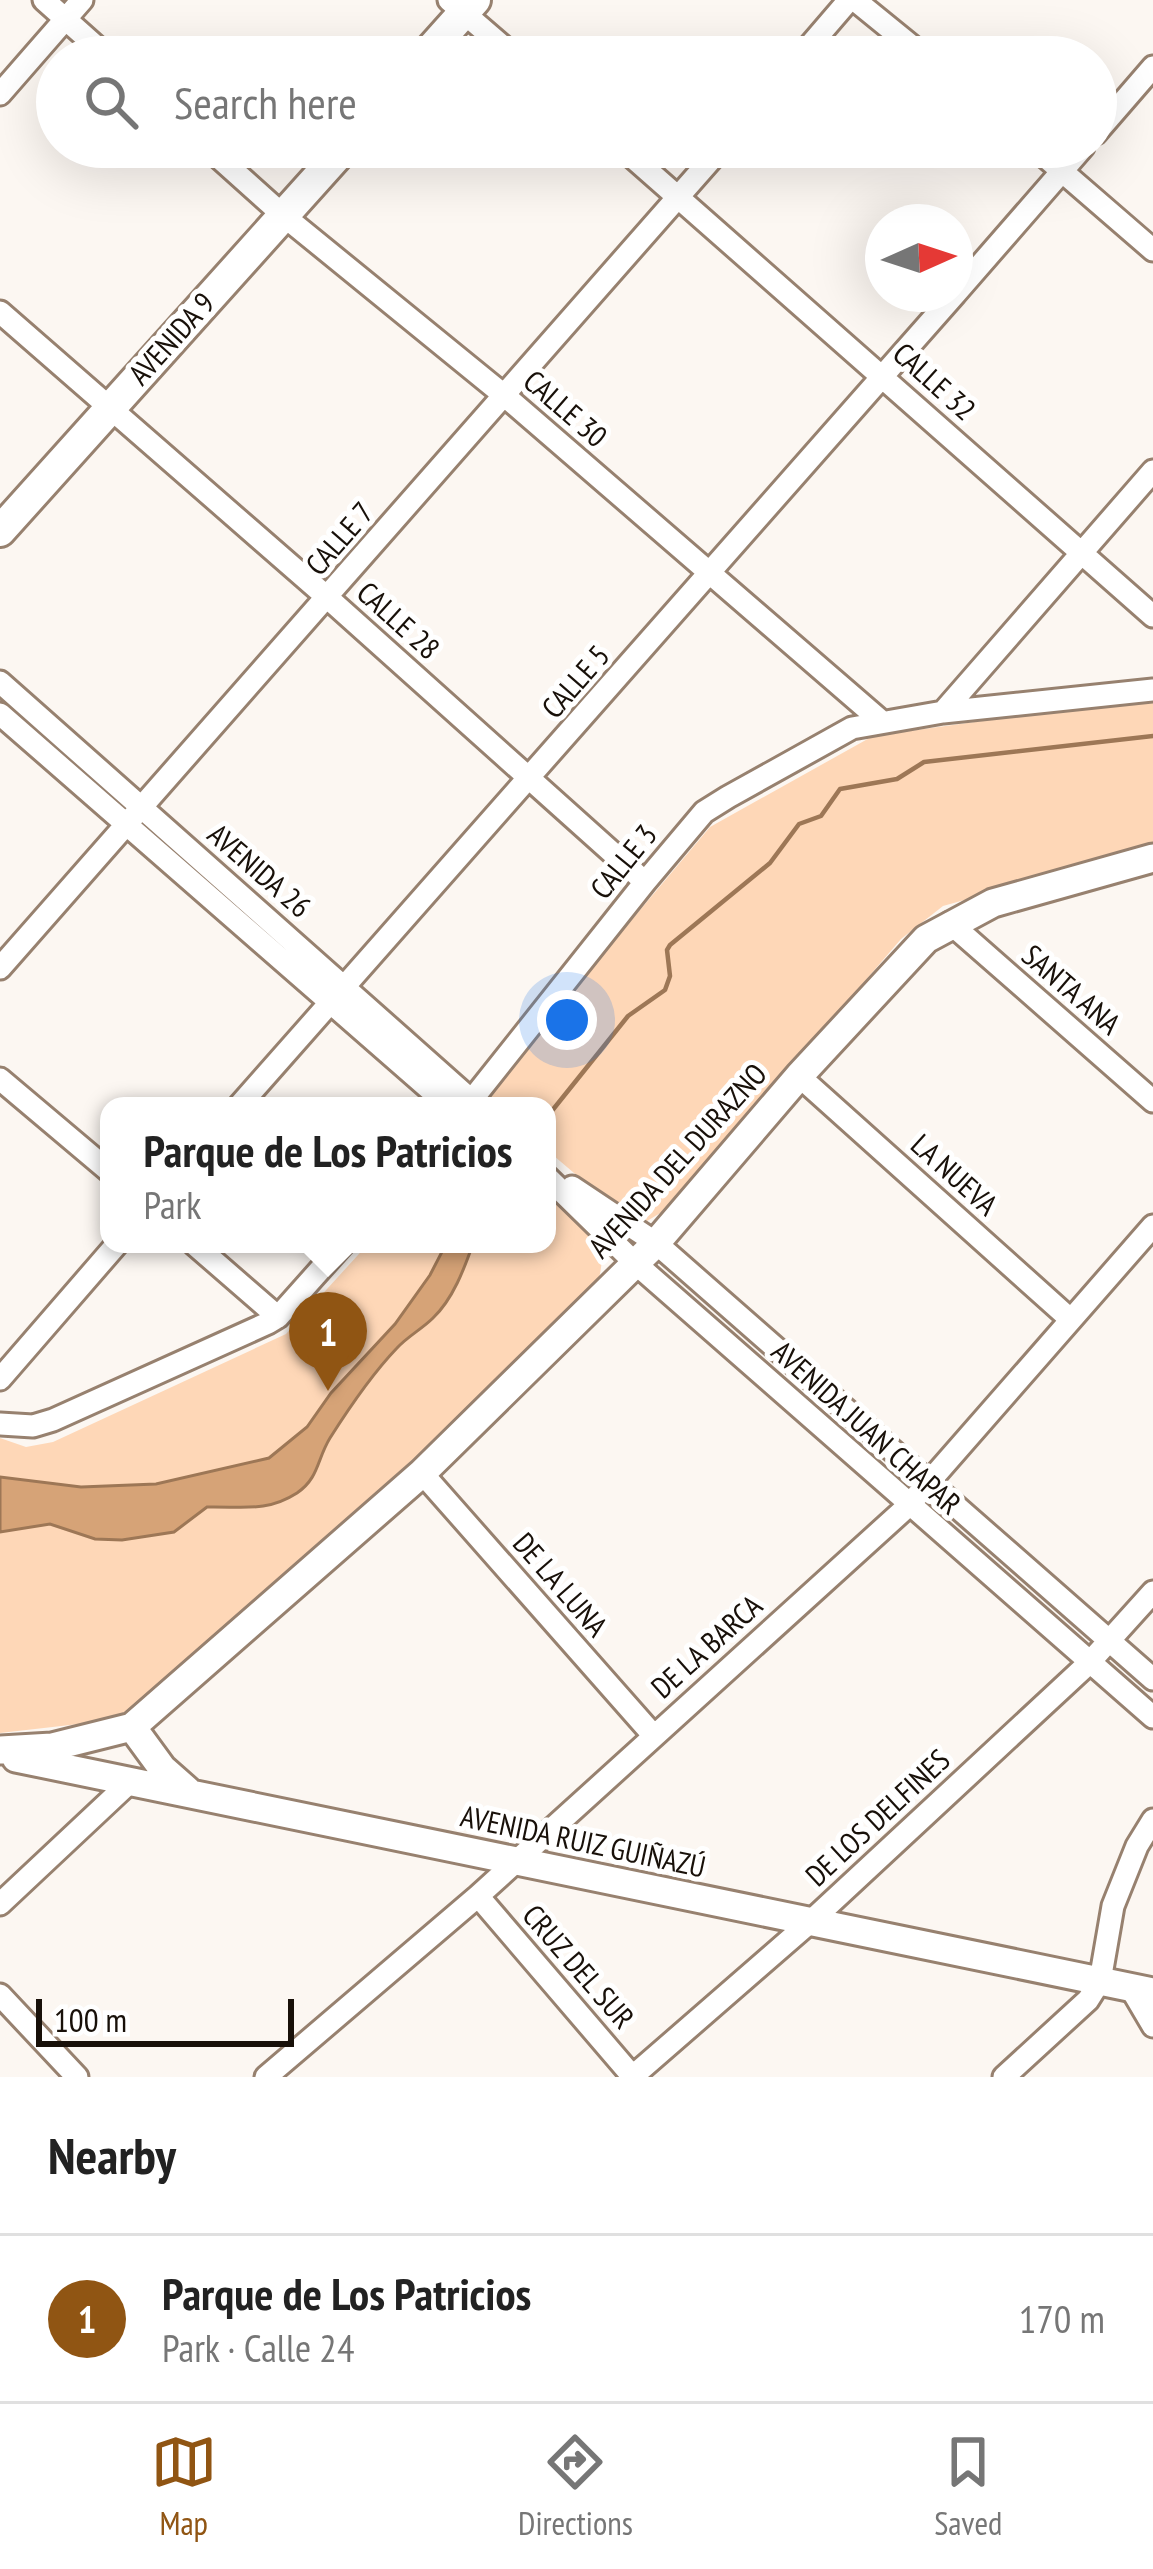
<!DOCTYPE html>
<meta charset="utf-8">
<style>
:root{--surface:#fff;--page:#f6f6f6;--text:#222;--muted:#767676;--line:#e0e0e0;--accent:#905513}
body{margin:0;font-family:"PT Sans Narrow",sans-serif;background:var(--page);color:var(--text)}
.compass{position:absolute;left:865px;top:204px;width:108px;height:108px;border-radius:50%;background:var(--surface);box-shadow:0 12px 48px #0002;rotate:87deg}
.scale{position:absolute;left:36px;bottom:30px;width:258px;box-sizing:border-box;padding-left:12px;border:6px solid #181009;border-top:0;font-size:33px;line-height:42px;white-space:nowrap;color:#181009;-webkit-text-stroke:9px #fff;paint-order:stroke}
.you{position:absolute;left:567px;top:1020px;width:42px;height:42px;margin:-30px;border:9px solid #fff;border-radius:50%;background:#1a73e8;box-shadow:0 0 0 18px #1a73e833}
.badge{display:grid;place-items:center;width:78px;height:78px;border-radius:50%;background:var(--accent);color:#fff;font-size:39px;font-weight:700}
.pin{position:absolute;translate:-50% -99px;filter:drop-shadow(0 3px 6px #0008)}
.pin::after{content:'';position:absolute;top:63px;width:42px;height:36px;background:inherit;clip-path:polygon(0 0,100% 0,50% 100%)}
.popup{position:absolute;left:100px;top:1097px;width:456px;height:156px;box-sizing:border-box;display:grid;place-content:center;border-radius:24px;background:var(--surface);filter:drop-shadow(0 3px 9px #0005);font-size:39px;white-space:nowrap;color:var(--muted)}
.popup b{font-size:45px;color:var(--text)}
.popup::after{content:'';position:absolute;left:50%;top:100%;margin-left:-24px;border:24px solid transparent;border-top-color:var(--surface)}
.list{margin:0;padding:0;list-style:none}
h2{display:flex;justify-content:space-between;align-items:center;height:156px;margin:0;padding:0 48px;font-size:51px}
h2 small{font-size:39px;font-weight:400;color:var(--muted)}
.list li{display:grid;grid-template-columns:78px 1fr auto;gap:36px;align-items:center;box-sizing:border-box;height:168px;padding:0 48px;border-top:3px solid var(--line)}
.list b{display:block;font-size:45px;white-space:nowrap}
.list p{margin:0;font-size:39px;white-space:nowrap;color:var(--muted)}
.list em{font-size:39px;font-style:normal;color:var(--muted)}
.icon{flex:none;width:66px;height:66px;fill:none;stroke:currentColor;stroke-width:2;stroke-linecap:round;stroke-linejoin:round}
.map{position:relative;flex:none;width:1153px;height:2077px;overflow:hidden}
.search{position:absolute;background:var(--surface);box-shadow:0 12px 48px #0002;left:36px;right:36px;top:36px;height:132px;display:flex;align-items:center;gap:30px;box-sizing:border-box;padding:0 42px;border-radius:66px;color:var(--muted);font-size:45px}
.sheet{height:324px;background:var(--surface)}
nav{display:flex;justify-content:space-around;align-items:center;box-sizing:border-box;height:168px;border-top:3px solid var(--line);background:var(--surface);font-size:33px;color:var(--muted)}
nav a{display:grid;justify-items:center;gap:6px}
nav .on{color:var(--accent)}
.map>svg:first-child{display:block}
.green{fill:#fed7b7}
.water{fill:#d6a377;stroke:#9d7756;stroke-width:3}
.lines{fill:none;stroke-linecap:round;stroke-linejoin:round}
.stream{stroke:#9d7756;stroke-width:4.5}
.minor-casing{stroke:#97816f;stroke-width:27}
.secondary-casing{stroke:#97816f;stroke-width:33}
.primary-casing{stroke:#97816f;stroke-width:36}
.minor{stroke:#fff;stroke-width:21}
.secondary{stroke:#fff;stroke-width:27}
.primary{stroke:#fff;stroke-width:30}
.labels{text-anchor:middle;stroke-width:10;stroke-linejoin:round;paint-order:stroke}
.street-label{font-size:30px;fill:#181009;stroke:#fff}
</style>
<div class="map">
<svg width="1153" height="2077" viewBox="0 0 1153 2077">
<rect width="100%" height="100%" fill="#fcf7f2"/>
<path class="green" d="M1153,703V847L943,906L901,939L672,1206L647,1221L574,1173L547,1150V1106H497L484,1095L710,827L873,736L1025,715Z
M547,1191C589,1230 618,1239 591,1300L134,1709L114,1720L0,1733V1438L26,1447L53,1442L286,1334L368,1244H547Z"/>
<path class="water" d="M446,1244H473C464,1269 453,1299 433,1318C422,1329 408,1336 397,1348C372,1374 349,1408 330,1438C317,1459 319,1478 297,1493C266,1513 241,1506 207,1507L174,1532L122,1540L95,1539L50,1524L0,1532V1477L81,1487L156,1484L269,1458L307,1427L331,1393L395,1324L430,1275Z"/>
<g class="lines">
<path class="stream" d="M547,1117L628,1016L665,990L670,976L667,950L670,945L770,863L799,824L821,816L840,789L897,779L924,762L1153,736"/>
<defs>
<path id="minor" d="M44,0L108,57
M449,0L515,57
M855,0L925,57
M800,57L849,0
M0,94L82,0
M1096,133L1153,67
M207,147L284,216L505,396L881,721
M621,147L1153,616
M1034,147L1153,250
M955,294L1083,147
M0,312L328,598L645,882
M0,682L478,1106
M943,712L1153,471
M0,714L449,1106
M950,923L1153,1101
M0,968L722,147
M799,1076L1070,1319
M0,1079L109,1171
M239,1106L955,294
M467,1106L645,882L704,812L728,797L852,728L943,712L1153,690
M547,1177L635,1263L1153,1717
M572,1187L656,1243L1153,1679
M194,1244L278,1317
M0,1379L117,1244
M0,1424L33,1426L53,1420L268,1323L278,1317L343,1244
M422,1473L654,1736
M478,1896L633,2077
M0,1904L130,1782
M1130,1987L1153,2026
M0,1995L77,2077
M266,2077L478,1896L908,1506L1153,1226
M632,2077L809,1923L1089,1663L1153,1592
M1004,2077L1088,2000L1100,1981L1113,1906L1137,1846L1153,1820"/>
<path id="secondary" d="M132,1727L162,1768L188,1791
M0,1750L52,1747L132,1727L422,1473L656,1243L799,1076L926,939L993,903L1153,858
M16,1758L1153,1992"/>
<path id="primary" d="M424,57L475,0
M0,531L345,147"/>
</defs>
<use href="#minor" class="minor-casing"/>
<use href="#secondary" class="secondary-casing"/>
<use href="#primary" class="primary-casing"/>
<use href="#minor" class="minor"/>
<use href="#secondary" class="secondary"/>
<use href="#primary" class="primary"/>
</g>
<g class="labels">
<g class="street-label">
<text transform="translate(172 339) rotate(-48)" y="10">AVENIDA 9</text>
<text transform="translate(934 382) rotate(42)" y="10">CALLE 32</text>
<text transform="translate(565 409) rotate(41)" y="10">CALLE 30</text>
<text transform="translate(340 539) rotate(-49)" y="10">CALLE 7</text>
<text transform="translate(398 621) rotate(42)" y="10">CALLE 28</text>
<text transform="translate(576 682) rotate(-49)" y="10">CALLE 5</text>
<text transform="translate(624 862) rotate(-51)" y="10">CALLE 3</text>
<text transform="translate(259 871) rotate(41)" y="10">AVENIDA 26</text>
<text transform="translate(1071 990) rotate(41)" y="10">SANTA ANA</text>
<text transform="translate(678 1161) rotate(-48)" y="10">AVENIDA DEL DURAZNO</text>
<text transform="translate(954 1175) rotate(42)" y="10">LA NUEVA</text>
<text transform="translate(866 1428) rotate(42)" y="10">AVENIDA JUAN CHAPAR</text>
<text transform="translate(560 1585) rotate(49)" y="10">DE LA LUNA</text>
<text transform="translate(707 1647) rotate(-42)" y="10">DE LA BARCA</text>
<text transform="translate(878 1818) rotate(-43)" y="10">DE LOS DELFINES</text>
<text transform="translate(583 1842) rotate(12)" y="10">AVENIDA RUIZ GUIÑAZÚ</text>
<text transform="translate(578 1967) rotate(49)" y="10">CRUZ DEL SUR</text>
</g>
</g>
</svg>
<svg class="compass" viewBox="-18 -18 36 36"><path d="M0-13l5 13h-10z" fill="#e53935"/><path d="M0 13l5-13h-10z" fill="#767676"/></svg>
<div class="scale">100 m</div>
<div class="you"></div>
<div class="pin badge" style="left:328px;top:1391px">1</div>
<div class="popup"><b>Parque de Los Patricios</b>Park</div>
<div class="search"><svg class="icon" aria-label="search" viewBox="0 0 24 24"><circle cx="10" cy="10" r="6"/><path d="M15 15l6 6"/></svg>Search here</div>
</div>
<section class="sheet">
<h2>Nearby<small></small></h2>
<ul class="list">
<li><span class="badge">1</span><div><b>Parque de Los Patricios</b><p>Park · Calle 24</p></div><em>170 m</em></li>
</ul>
</section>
<nav>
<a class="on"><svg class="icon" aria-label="map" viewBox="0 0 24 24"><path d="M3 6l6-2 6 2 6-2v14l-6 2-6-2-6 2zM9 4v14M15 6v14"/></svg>Map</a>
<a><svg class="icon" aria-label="directions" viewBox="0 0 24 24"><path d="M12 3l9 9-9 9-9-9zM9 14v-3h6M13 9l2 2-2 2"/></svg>Directions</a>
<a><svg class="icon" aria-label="saved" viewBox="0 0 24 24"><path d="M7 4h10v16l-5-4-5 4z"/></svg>Saved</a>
</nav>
